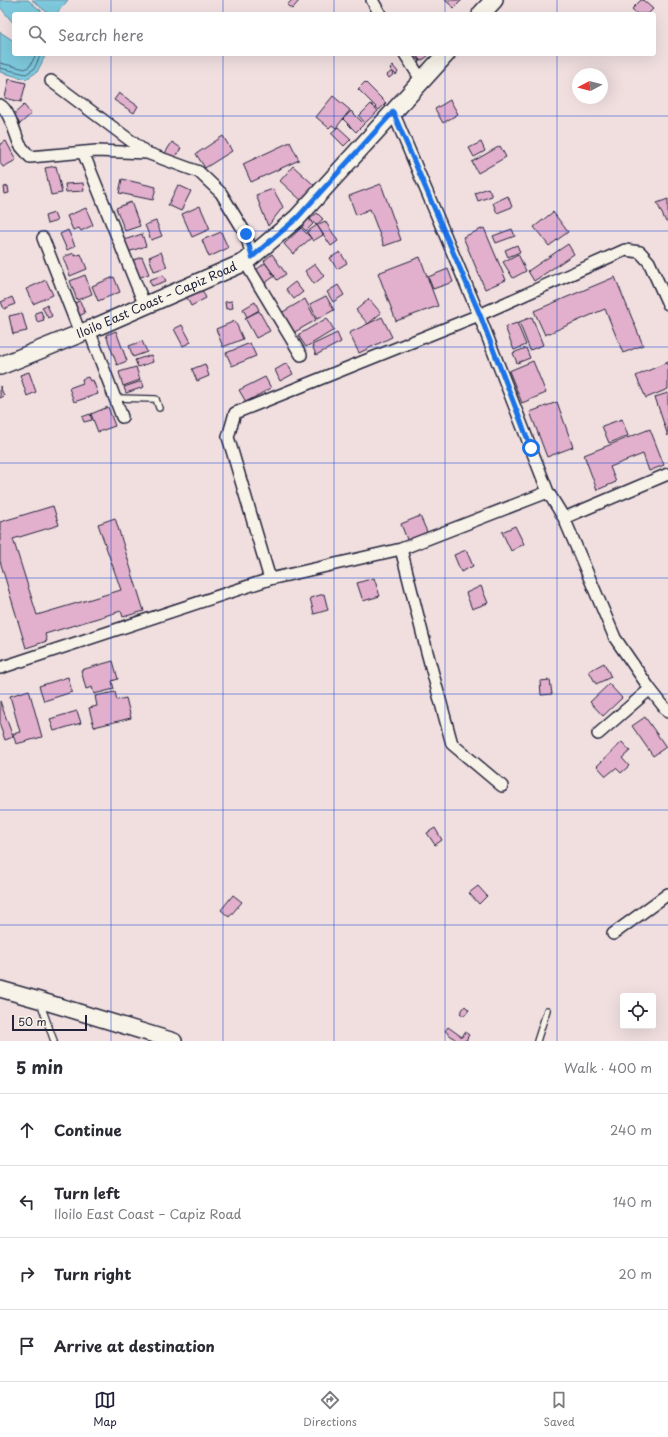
<!DOCTYPE html>
<meta charset="utf-8">
<style>
:root{--surface:#fff;--page:#f7f7f7;--text:#2b2b33;--muted:#7c7c81;--line:#e1e1e2;--accent:#22223b}
body{margin:0;font-family:"Playpen Sans",sans-serif;background:var(--page);color:var(--text)}
.controls{position:absolute;right:12px;bottom:12px;display:grid;overflow:hidden;border-radius:4px;box-shadow:0 4px 16px #0002}
.controls button{width:36px;height:36px;display:grid;place-items:center;padding:0;border:0;border-bottom:1px solid var(--line);background:var(--surface);color:var(--text);font:20px sans-serif}
.compass{position:absolute;left:572px;top:68px;width:36px;height:36px;border-radius:50%;background:var(--surface);box-shadow:0 4px 16px #0002;rotate:263deg}
.scale{position:absolute;left:12px;bottom:10px;width:75px;box-sizing:border-box;padding-left:4px;border:2px solid #22223b;border-top:0;font-size:11px;line-height:14px;white-space:nowrap;color:#22223b;-webkit-text-stroke:3px #f7f3e8;paint-order:stroke}
.stop{position:absolute;width:12px;height:12px;margin:-9px;border:3px solid #1a73e8;border-radius:50%;background:#fff}
.stop.end{background:#1a73e8;border-color:#fff;box-shadow:0 1px 4px #0008}
.list{margin:0;padding:0;list-style:none}
h2{display:flex;justify-content:space-between;align-items:center;height:52px;margin:0;padding:0 16px;font-size:17px}
h2 small{font-size:13px;font-weight:400;color:var(--muted)}
.list li{display:grid;grid-template-columns:26px 1fr auto;gap:12px;align-items:center;box-sizing:border-box;height:72px;padding:0 16px;border-top:1px solid var(--line)}
.list b{display:block;font-size:15px;white-space:nowrap}
.list p{margin:0;font-size:13px;white-space:nowrap;color:var(--muted)}
.list em{font-size:13px;font-style:normal;color:var(--muted)}
.icon{flex:none;width:22px;height:22px;fill:none;stroke:currentColor;stroke-width:2;stroke-linecap:round;stroke-linejoin:round}
.map{position:relative;flex:none;width:668px;height:1041px;overflow:hidden}
.search{position:absolute;background:var(--surface);box-shadow:0 4px 16px #0002;left:12px;right:12px;top:12px;height:44px;display:flex;align-items:center;gap:10px;box-sizing:border-box;padding:0 14px;border-radius:4px;color:var(--muted);font-size:15px}
.sheet{height:340px;background:var(--surface)}
nav{display:flex;justify-content:space-around;align-items:center;box-sizing:border-box;height:56px;border-top:1px solid var(--line);background:var(--surface);font-size:11px;color:var(--muted)}
nav a{display:grid;justify-items:center;gap:2px}
nav .on{color:var(--accent)}
.map>svg:first-child{display:block}
.water{fill:#7ec9dd;stroke:#59869c}
.lines{fill:none;stroke-linecap:round;stroke-linejoin:round}
.shore{stroke:#47657c;stroke-width:1}
.building{fill:#e2b0cd;stroke:#22223b}
.service-casing{stroke:#22223b;stroke-width:8}
.minor-casing{stroke:#22223b;stroke-width:14}
.secondary-casing{stroke:#22223b;stroke-width:18}
.primary-casing{stroke:#22223b;stroke-width:20}
.service{stroke:#f7f3e8;stroke-width:5.5}
.minor{stroke:#f7f3e8;stroke-width:11}
.secondary{stroke:#f7f3e8;stroke-width:15}
.primary{stroke:#f7f3e8;stroke-width:17}
.route{stroke:#1a73e8;stroke-width:5}
.grid{fill:none;stroke:#1d4ed8;stroke-width:1;stroke-opacity:0.55}
.labels{text-anchor:middle;stroke-width:3;stroke-linejoin:round;paint-order:stroke}
.street-label{font-size:12px;fill:#22223b;stroke:#f7f3e8}
</style>
<div class="map">
<svg width="668" height="1041" viewBox="0 0 668 1041">
<rect width="100%" height="100%" fill="#f1dfe0"/>
<filter id="ink" filterUnits="userSpaceOnUse"><feTurbulence type="fractalNoise" baseFrequency=".025" numOctaves="2"/><feDisplacementMap in="SourceGraphic" scale="8" xChannelSelector="R" yChannelSelector="G"/><feConvolveMatrix kernelMatrix="1 2 1 2 8 2 1 2 1" color-interpolation-filters="sRGB"/></filter>
<g filter="url(#ink)">
<path class="water" d="M0,0H28L45,14H14V24L0,7Z
M32,0H68L56,14H49Z
M0,32L14,41V54H46L37,72L26,79L0,72Z"/>
<g class="lines">
<path class="shore" d="M0,63L25,69L30,66L36,54
M0,68L26,74L34,69L41,54"/>
</g>
<path class="building" d="M292,0L299,1L292,9L287,5Z
M445,0H462L454,8Z
M641,0H643L653,9L648,14H637L632,9Z
M408,54H414L420,61L416,64Z
M415,54H427L428,56L421,61Z
M393,66L398,72L396,75L390,69Z
M392,71L394,74L389,78L387,75Z
M9,79L26,83L21,102L5,98Z
M365,82L386,103L379,110L358,89Z
M119,93L138,106L134,113L114,100Z
M333,96L350,110L336,128L332,125L329,128L316,117Z
M450,100L458,114L443,123L435,109Z
M371,104L378,111L365,123L359,116Z
M24,105L31,114L20,124L13,115Z
M351,111L364,124L356,132L343,119Z
M338,127L351,139L344,146L331,133Z
M223,136L232,151L205,168L196,154Z
M6,141L16,160L3,167L0,163V144Z
M172,142L181,148L173,161L164,155Z
M290,142L299,160L251,182L243,164Z
M481,142L485,151L474,157L469,148Z
M500,146L506,157L478,173L472,162Z
M56,166L62,193L51,195L45,168Z
M293,166L315,186L302,201L280,181Z
M122,179L156,187L153,200L119,193Z
M83,183L84,191L66,192L65,184Z
M381,184L401,240L384,246L370,209L356,215L349,196Z
M178,185L191,191L181,211L168,205Z
M8,186L9,193L5,194L4,187Z
M488,188L492,196L478,201L475,193Z
M273,189L283,207L268,226L256,195Z
M508,196L512,207L497,213L493,203Z
M668,199V221L666,222L657,203Z
M131,202L140,226L125,231L116,208Z
M200,206L210,229L192,237L182,214Z
M86,208L93,225L81,231L79,228L73,230L67,216Z
M553,212L568,232L549,246L534,227Z
M54,213L57,221L47,224L45,216Z
M317,213L323,219L316,225L310,219Z
M307,217L313,224L306,231L299,224Z
M156,221L162,236L151,240L145,225Z
M325,221L338,241L331,246L317,225Z
M317,225L323,235L313,241L307,232Z
M301,228L311,238L293,254L284,244Z
M484,228L506,280L485,289L463,237Z
M512,229L515,236L496,243L493,236Z
M68,230L75,246L67,250L60,234Z
M221,232L228,248L209,257L202,240Z
M142,234L146,246L128,252L124,240Z
M568,244L574,254L534,281L528,271Z
M517,245L520,252L508,257L505,250Z
M161,252L167,267L154,271L149,257Z
M340,252L347,263L337,269L330,258Z
M74,253L75,256L81,254L87,269L70,276L63,257Z
M272,254L286,274L277,280L264,261Z
M518,254L526,271L513,278L503,262Z
M142,257L149,274L138,278L131,261Z
M420,257L438,306L396,321L378,273Z
M265,263L275,276L265,283L256,270Z
M315,264L324,276L314,284L305,271Z
M448,269L453,282L433,289L428,277Z
M85,275L92,294L77,300L70,281Z
M163,275L166,281L152,286L149,280Z
M114,277L120,292L98,301L92,286Z
M615,277L643,345L623,353L605,309L545,335L534,311Z
M46,280L53,295L33,304L26,289Z
M295,282L303,292L294,299L286,289Z
M338,285L344,295L333,302L327,292Z
M201,288L206,298L191,306L186,296Z
M326,296L334,310L317,319L310,304Z
M12,297L15,304L4,309L1,302Z
M305,299L316,320L293,333L281,313Z
M369,299L381,313L368,324L356,310Z
M80,301L85,313L79,316L74,303Z
M232,301L233,308L226,309L225,302Z
M255,302L259,310L247,317L243,309Z
M47,305L52,316L48,318L42,307Z
M41,311L44,320L37,322L35,313Z
M259,311L270,331L256,338L245,318Z
M22,313L27,331L13,334L9,316Z
M382,317L392,337L359,353L349,333Z
M532,317L543,345L530,350L519,322Z
M327,318L334,330L306,347L298,335Z
M235,321L243,339L223,347L216,329Z
M517,323L526,345L514,350L505,327Z
M182,325L191,342L183,346L174,329Z
M116,331L127,361L117,365L106,335Z
M337,333L341,342L316,355L312,345Z
M142,341L147,352L133,357L129,346Z
M250,343L256,356L232,366L226,353Z
M526,348L530,358L517,363L513,353Z
M151,355L153,362L138,367L135,360Z
M533,361L546,393L522,403L509,371Z
M668,362V389L646,398L636,376Z
M287,363L293,374L280,381L275,370Z
M205,364L209,376L197,381L192,369Z
M136,367L140,380L123,386L119,372Z
M29,372L36,392L27,396L20,375Z
M88,377L90,381L93,380L98,394L74,402L69,388L83,383L82,379Z
M265,377L271,388L246,402L239,390Z
M142,381L144,387L126,393L124,387Z
M0,386L4,396L0,398Z
M668,393V436L655,397Z
M557,402L573,447L547,457L530,412Z
M108,407L115,426L98,432L91,414Z
M90,414L92,420L84,422L82,417Z
M622,419L628,436L609,443L602,426Z
M650,429L664,465L649,471L643,454L610,467L616,482L597,490L584,455Z
M53,506L59,525L13,539L37,615L121,590L98,524L115,518L144,611L123,617L121,611L45,634L47,641L26,648L0,561V522Z
M420,516L428,534L408,542L401,524Z
M515,526L524,544L511,551L502,532Z
M466,550L473,566L461,572L454,555Z
M374,578L380,596L363,601L357,583Z
M481,586L488,603L472,609L466,593Z
M324,594L328,610L314,614L310,598Z
M113,661L118,679L112,681L114,689L94,694L92,687L86,689L81,670Z
M604,663L611,677L596,684L589,671Z
M68,677L72,692L44,701L39,686Z
M550,680L552,694L541,695L540,681Z
M609,684L622,698L603,716L590,702Z
M29,690L42,737L16,744L13,734L20,732L10,696Z
M115,692L117,700L126,698L131,718L94,727L89,708L97,706L95,696Z
M0,701L13,737L5,740L0,726Z
M77,711L81,723L54,731L50,719Z
M645,717L666,747L653,756L632,726Z
M622,742L630,751L622,758L629,766L621,773L616,768L606,776L597,766Z
M435,828L442,840L435,845L427,833Z
M478,886L487,896L479,904L469,893Z
M233,895L242,902L229,917L221,910Z
M465,1006L469,1010L464,1016L460,1013Z
M448,1027L462,1037L465,1032L469,1035L466,1040L468,1041H455L456,1040L445,1031Z"/>
<g class="lines">
<defs>
<path id="service" d="M115,398L156,399L159,408
M40,1002L54,1041
M537,1041L547,1010"/>
<path id="minor" d="M372,0L380,14
M405,54L422,81
M51,81L147,153L199,172L221,193L246,234L252,257
M0,105C10,111 15,134 20,145C23,149 27,153 30,157L96,151L147,153
M83,152L145,306
M43,238L80,333
M245,262L301,355
M89,330L122,417
M548,492L564,518L615,638L650,689L668,712
M564,518L668,474
M401,549L427,652L452,744L502,786
M270,579L228,437L235,413L479,315L625,250L640,252L649,262L668,304
M0,668L270,579L401,549L548,492L479,315L393,112
M598,734L650,689
M613,934L668,894"/>
<path id="secondary" d="M0,989L39,1000L174,1041"/>
<g id="primary">
<path d="M481,14L494,0"/>
<path id="s1" d="M0,366L89,330L245,262L297,218L446,54"/>
</g>
</defs>
<use href="#service" class="service-casing"/>
<use href="#minor" class="minor-casing"/>
<use href="#secondary" class="secondary-casing"/>
<use href="#primary" class="primary-casing"/>
<use href="#service" class="service"/>
<use href="#minor" class="minor"/>
<use href="#secondary" class="secondary"/>
<use href="#primary" class="primary"/>
</g>
</g>
<g class="lines" filter="url(#ink)">
<path class="route" d="M246,234L252,257L297,218L393,112L480,315L531,448"/>
</g>
<path class="grid" d="M111,0V14M223,0V14M334,0V14M445,0V14M557,0V14M111,54V1041M223,54V1041M334,54V1041M445,54V1041M557,54V1041M0,116H668M0,231H668M0,347H668M0,463H668M0,578H668M0,694H668M0,810H668M0,925H668"/>
<g class="labels">
<g class="street-label">
<text dy="4" stroke="none"><textPath href="#s1" startOffset="170">Iloilo East Coast – Capiz Road</textPath></text>
</g>
</g>
</svg>
<div class="controls">
<button><svg class="icon" aria-label="locate" viewBox="0 0 24 24"><circle cx="12" cy="12" r="6"/><path d="M12 2v4M12 18v4M2 12h4M18 12h4"/></svg></button>
</div>
<svg class="compass" viewBox="-18 -18 36 36"><path d="M0-13l5 13h-10z" fill="#e53935"/><path d="M0 13l5-13h-10z" fill="#7c7c81"/></svg>
<div class="scale">50 m</div>
<div class="stop" style="left:531px;top:448px"></div>
<div class="stop end" style="left:246px;top:234px"></div>
<div class="search"><svg class="icon" aria-label="search" viewBox="0 0 24 24"><circle cx="10" cy="10" r="6"/><path d="M15 15l6 6"/></svg>Search here</div>
</div>
<section class="sheet">
<h2>5 min<small>Walk · 400 m</small></h2>
<ul class="list">
<li><svg class="icon" aria-label="ahead" viewBox="0 0 24 24"><path d="M12 20V5M6 11l6-6 6 6"/></svg><div><b>Continue</b></div><em>240 m</em></li>
<li><svg class="icon" aria-label="left" viewBox="0 0 24 24"><path d="M17 20v-9H6M10 6l-5 5 5 5"/></svg><div><b>Turn left</b><p>Iloilo East Coast – Capiz Road</p></div><em>140 m</em></li>
<li><svg class="icon" aria-label="right" viewBox="0 0 24 24"><path d="M7 20v-9h11M14 6l5 5-5 5"/></svg><div><b>Turn right</b></div><em>20 m</em></li>
<li><svg class="icon" aria-label="arrive" viewBox="0 0 24 24"><path d="M6 21V4h12l-3 4 3 4H6"/></svg><div><b>Arrive at destination</b></div></li>
</ul>
</section>
<nav>
<a class="on"><svg class="icon" aria-label="map" viewBox="0 0 24 24"><path d="M3 6l6-2 6 2 6-2v14l-6 2-6-2-6 2zM9 4v14M15 6v14"/></svg>Map</a>
<a><svg class="icon" aria-label="directions" viewBox="0 0 24 24"><path d="M12 3l9 9-9 9-9-9zM9 14v-3h6M13 9l2 2-2 2"/></svg>Directions</a>
<a><svg class="icon" aria-label="saved" viewBox="0 0 24 24"><path d="M7 4h10v16l-5-4-5 4z"/></svg>Saved</a>
</nav>
